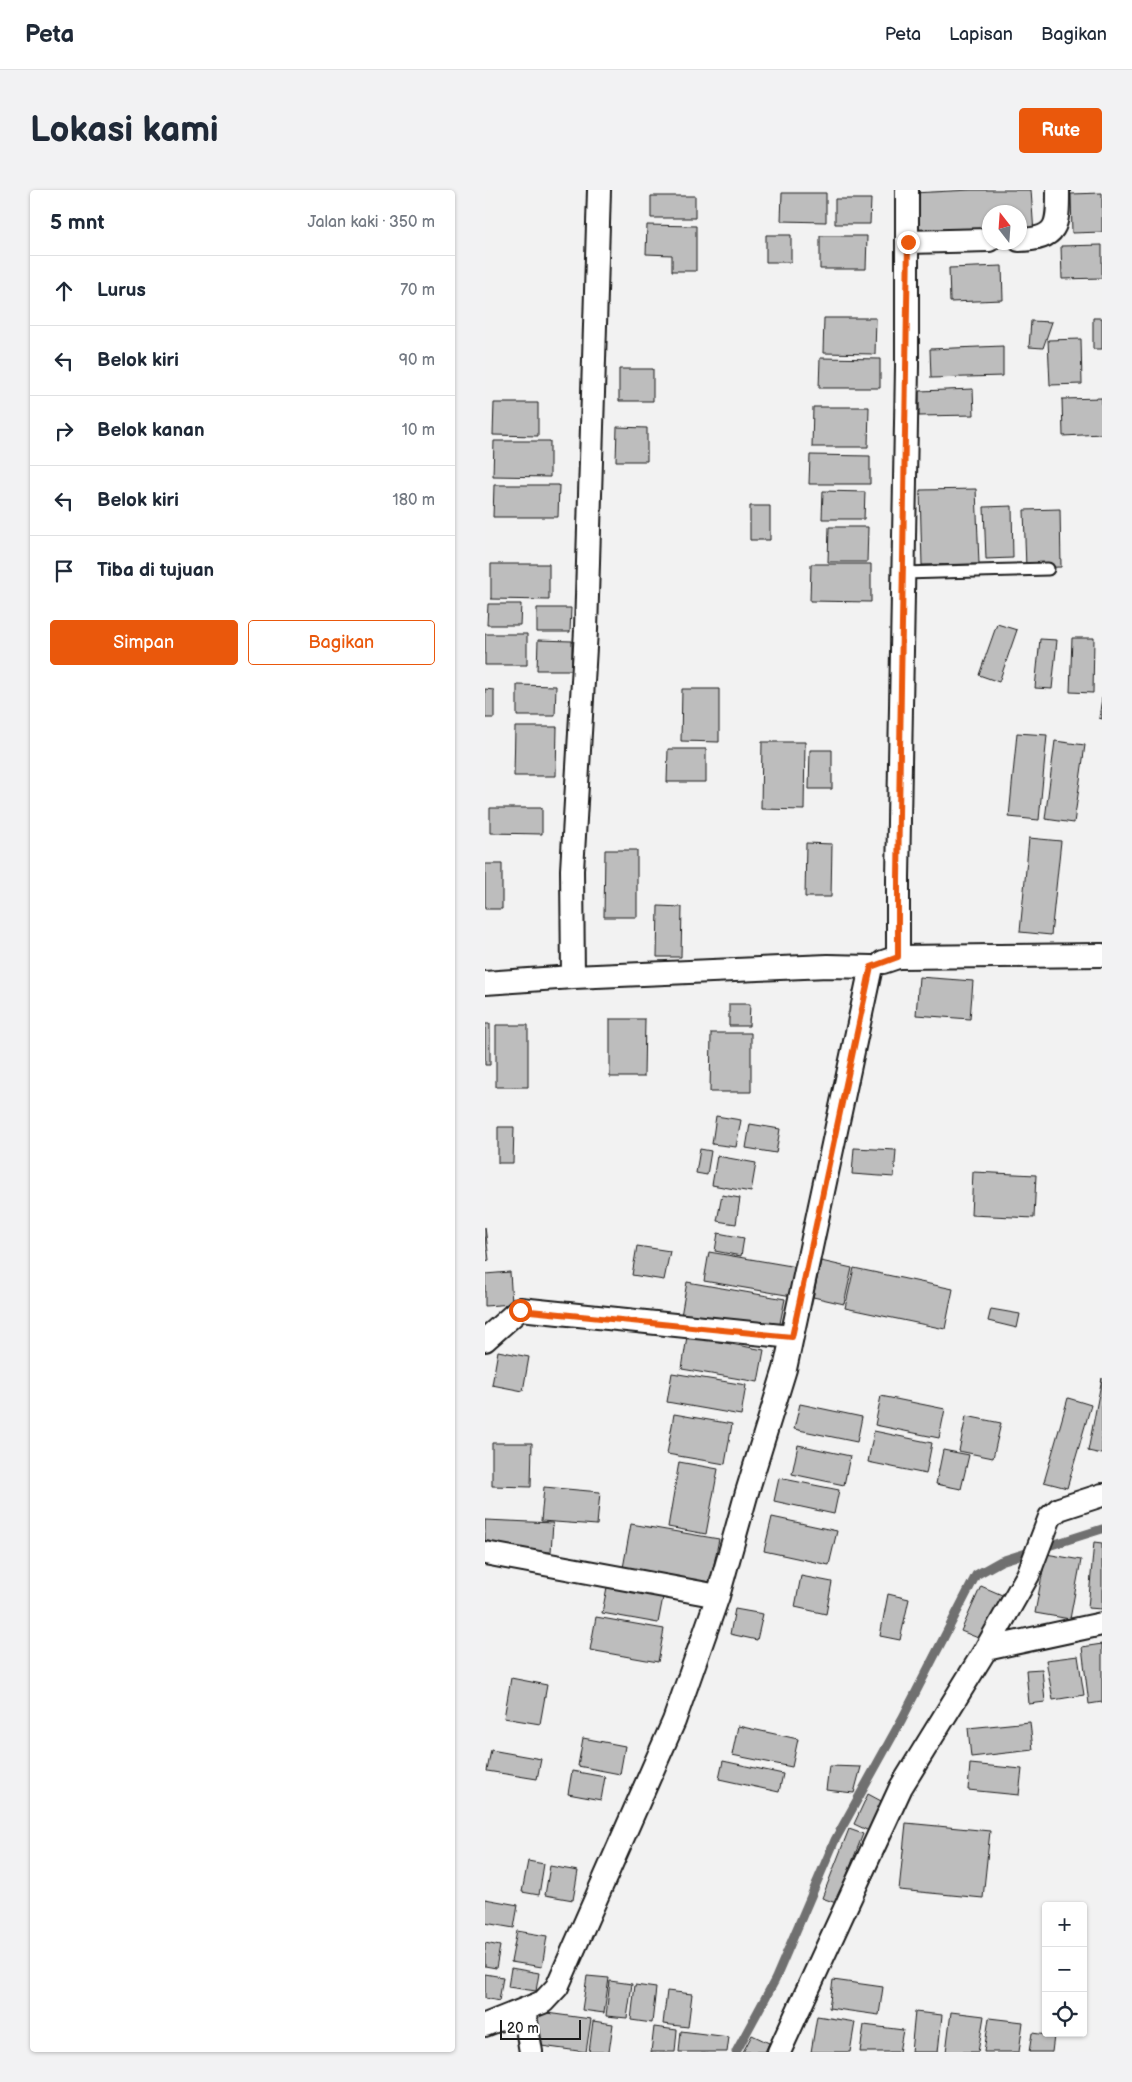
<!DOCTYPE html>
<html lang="id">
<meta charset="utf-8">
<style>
:root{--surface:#fff;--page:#f2f2f3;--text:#1f2937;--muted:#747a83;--line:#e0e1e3;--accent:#ea580c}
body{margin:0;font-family:"Balsamiq Sans",sans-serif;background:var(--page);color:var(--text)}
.controls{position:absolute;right:15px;bottom:15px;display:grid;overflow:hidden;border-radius:5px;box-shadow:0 1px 4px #0004}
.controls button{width:45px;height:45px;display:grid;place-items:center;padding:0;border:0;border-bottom:1px solid var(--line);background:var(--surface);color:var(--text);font:25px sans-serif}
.compass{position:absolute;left:497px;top:15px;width:45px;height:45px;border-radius:50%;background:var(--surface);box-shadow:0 1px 4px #0004;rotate:343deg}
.scale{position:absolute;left:15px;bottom:12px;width:81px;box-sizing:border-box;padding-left:5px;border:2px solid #1c1c1c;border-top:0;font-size:14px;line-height:18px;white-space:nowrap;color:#1c1c1c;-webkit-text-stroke:4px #fff;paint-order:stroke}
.stop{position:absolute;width:15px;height:15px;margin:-11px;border:4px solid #ea580c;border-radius:50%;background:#fff}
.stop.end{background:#ea580c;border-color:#fff;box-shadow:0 1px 5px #0008}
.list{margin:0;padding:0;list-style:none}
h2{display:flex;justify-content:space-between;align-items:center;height:65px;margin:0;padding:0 20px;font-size:21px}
h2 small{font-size:16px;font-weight:400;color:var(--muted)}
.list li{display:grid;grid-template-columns:32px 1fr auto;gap:15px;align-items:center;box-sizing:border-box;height:70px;padding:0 20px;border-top:1px solid var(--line)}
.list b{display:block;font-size:19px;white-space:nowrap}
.list em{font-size:16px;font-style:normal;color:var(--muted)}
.actions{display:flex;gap:10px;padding:15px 20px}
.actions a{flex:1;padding:11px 0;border:1px solid var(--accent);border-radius:5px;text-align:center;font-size:18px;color:var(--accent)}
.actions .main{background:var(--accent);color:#fff}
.icon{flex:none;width:28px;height:28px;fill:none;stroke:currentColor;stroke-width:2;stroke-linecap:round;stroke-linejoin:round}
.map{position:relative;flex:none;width:617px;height:1862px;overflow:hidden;border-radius:5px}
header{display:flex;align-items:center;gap:30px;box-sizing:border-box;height:70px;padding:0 25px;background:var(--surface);border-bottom:1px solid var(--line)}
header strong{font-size:24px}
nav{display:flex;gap:28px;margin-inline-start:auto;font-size:18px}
.intro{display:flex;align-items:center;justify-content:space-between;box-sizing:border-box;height:120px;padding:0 30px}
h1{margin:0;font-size:35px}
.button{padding:12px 22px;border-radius:5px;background:var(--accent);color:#fff;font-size:18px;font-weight:700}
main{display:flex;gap:30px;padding:0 30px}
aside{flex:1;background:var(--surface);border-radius:5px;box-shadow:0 1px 4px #0004}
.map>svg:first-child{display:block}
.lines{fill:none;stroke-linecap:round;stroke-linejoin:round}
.stream{stroke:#707070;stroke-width:9}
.building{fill:#bdbdbd;stroke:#1c1c1c}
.service-casing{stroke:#1c1c1c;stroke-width:15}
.minor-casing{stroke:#1c1c1c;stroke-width:26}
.service{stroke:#fff;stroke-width:11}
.minor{stroke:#fff;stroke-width:22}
.route{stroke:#ea580c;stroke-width:6}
</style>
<header>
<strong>Peta</strong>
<nav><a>Peta</a><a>Lapisan</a><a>Bagikan</a></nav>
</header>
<div class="intro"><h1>Lokasi kami</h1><a class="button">Rute</a></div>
<main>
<aside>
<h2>5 mnt<small>Jalan kaki · 350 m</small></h2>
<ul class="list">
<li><svg class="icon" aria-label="ahead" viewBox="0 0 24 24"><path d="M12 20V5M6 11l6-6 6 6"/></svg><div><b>Lurus</b></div><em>70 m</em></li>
<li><svg class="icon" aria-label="left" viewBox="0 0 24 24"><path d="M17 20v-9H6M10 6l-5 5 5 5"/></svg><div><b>Belok kiri</b></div><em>90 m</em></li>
<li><svg class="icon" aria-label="right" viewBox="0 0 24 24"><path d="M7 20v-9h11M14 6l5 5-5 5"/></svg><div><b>Belok kanan</b></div><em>10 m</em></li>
<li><svg class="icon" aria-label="left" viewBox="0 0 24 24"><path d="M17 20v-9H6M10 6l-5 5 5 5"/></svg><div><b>Belok kiri</b></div><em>180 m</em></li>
<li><svg class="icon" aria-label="arrive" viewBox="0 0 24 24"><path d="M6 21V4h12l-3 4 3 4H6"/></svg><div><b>Tiba di tujuan</b></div></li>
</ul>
<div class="actions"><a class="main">Simpan</a><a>Bagikan</a></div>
</aside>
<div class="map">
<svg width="617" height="1862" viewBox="0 0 617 1862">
<rect width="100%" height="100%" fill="#f2f2f2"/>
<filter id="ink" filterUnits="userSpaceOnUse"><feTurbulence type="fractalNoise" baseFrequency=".02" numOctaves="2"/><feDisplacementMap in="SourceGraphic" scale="10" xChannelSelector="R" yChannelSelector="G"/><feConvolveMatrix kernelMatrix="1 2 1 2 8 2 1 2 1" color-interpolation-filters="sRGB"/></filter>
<g filter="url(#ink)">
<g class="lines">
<path class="stream" d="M251,1862L290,1790L350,1650L417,1529L491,1385L516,1371L617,1339"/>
</g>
<path class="building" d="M486,0H546L549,44L534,45V22H504V46L430,50L428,3Z
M297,3H341V32L296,31Z
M617,3V42L587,43L586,4Z
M166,6H210V28H166Z
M350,9H386L385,34H350Z
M162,35L211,36V81H187V65L161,64Z
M281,45H306V72H281Z
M335,46H382L381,79H335Z
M617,55V88L577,89L576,56Z
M517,76L518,110L465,112L464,78Z
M339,128H391L390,164L338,163Z
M608,128H617V159H608Z
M546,131L567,132L558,158L544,157Z
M596,149L597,194L565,195L563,150Z
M518,156V186L446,188L445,159Z
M335,168L395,169V198H334Z
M134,179H168V211H134Z
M488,199L489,225L434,226V201Z
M617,208V244L578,246L577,209Z
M9,213H53V246L8,245Z
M328,217H384L383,257H327Z
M132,237L162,238V271H131Z
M9,251H65V287L8,286Z
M325,265L385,266V294H324Z
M9,295H74L73,327H8Z
M491,299L494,374L437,375L435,300Z
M338,301L380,302L379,329H337Z
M265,316H285V350H265Z
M527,316L528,368L501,369L499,317Z
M575,319L576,377L541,378L539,320Z
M344,337H383L382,372H343Z
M6,374H64V410L6,409Z
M326,374H386V412L325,411Z
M3,414H36L35,435H2Z
M52,418H86L85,442H52Z
M512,434L532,440L514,492L494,485Z
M0,444H42V475H0Z
M587,448H609L608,503L585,502Z
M555,449L572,450L567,499L550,498Z
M53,450L87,451V480H52Z
M32,495L71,496L70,526H32Z
M0,499L9,500V528H0Z
M197,499H234V552L196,551Z
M617,508V529L614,528Z
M30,537H72L71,586H29Z
M532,543L562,545L554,630L524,627Z
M570,551L600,555L589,633L560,629Z
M277,552H320L319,620L276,619Z
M183,559H221V592H182Z
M325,560H347V599H324Z
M5,618H57V644L5,643Z
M544,648L576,651L566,745L535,742Z
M321,653L347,654L346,707H320Z
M120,660H152V727H119Z
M0,674H17V719H0Z
M173,716L197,717L196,767H172Z
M434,787L488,791L485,829L431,825Z
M244,814H265L264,836H244Z
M125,829H160L159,887H125Z
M0,834H5V875H0Z
M11,835H43V897H11Z
M226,843H266V902H225Z
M231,926L256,930L251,957L227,954Z
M265,934L295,939L291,963L261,958Z
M13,937H29L28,973H13Z
M369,958L411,960L409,987L367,984Z
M215,959L226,961L222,985L211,983Z
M232,966L271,973L266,1002L227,995Z
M488,982L551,985L549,1028L486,1025Z
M237,1005L255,1008L251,1034L232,1031Z
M0,1037L4,1070L0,1071Z
M233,1043L259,1048L256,1066L230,1061Z
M152,1056L185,1061L179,1090L147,1085Z
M224,1062L312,1077L307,1106L219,1091Z
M336,1071L367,1078L359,1114L328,1107Z
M369,1078L468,1099L460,1139L360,1118Z
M25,1082L27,1114L0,1116V1084Z
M202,1092L300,1109L293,1143L196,1126Z
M506,1119L535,1124L532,1138L503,1131Z
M202,1146L279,1160L273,1192L197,1179Z
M13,1161L44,1167L38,1201L7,1195Z
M187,1183L261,1195L256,1225L182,1212Z
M617,1188V1264L603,1261Z
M396,1206L460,1219L454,1248L390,1235Z
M583,1208L606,1215L582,1298L559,1292Z
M315,1214L377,1227L372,1252L309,1239Z
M189,1224L247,1234L240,1274L182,1264Z
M481,1226L516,1233L508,1268L474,1261Z
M389,1241L447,1253L441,1284L383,1272Z
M7,1253H47L46,1297L7,1296Z
M313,1255L365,1266L359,1295L307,1284Z
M458,1260L484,1265L476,1299L451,1294Z
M194,1272L233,1279L221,1344L183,1337Z
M294,1288L354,1300L349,1324L289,1311Z
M59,1297L115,1302L112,1335L56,1331Z
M287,1327L352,1341L344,1375L279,1361Z
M0,1330L68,1333L66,1362L0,1360Z
M146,1334L234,1349L225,1394L138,1378Z
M609,1352L617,1353V1419L603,1418Z
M561,1364L596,1370L585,1429L550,1423Z
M316,1386L347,1392L341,1424L310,1417Z
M123,1392L179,1402L173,1433L117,1423Z
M496,1396L517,1405L498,1450L476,1441Z
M403,1404L424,1409L415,1450L395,1446Z
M250,1419L278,1424L272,1450L245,1444Z
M111,1427L179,1439L173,1472L105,1460Z
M617,1454V1512L604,1514L597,1457Z
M593,1466L599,1505L568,1510L561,1470Z
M557,1479L560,1512L544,1514L541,1480Z
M26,1488L62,1495L55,1534L19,1528Z
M545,1532L548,1560L486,1567L483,1538Z
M253,1536L313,1549L307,1577L247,1565Z
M98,1548L140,1556L135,1584L93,1576Z
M6,1560L56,1569L52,1589L2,1581Z
M238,1571L298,1584L294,1602L234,1589Z
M485,1574L537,1579L534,1605L483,1600Z
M344,1576L376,1577L369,1603L341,1600Z
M87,1581L120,1587L116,1610L83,1604Z
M383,1604L398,1612L384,1641L369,1634Z
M421,1633L505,1641L498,1708L414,1700Z
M364,1639L378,1644L351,1713L337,1708Z
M43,1671L59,1674L54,1705L37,1702Z
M65,1676L93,1681L88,1710L60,1705Z
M0,1709L33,1715L29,1738L0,1733Z
M32,1741L62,1746L57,1777L26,1772Z
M0,1753L15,1756L11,1778L0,1776Z
M26,1778L54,1783L51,1801L23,1797Z
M0,1784L18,1787L14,1811L0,1808Z
M102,1786L124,1788L119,1823L97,1820Z
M348,1790L398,1797L394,1825L344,1818Z
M125,1791L147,1794L142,1828L121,1826Z
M150,1795L171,1798L167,1833L146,1830Z
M182,1801L207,1804L203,1837L178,1834Z
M54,1822L106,1829L101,1862L49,1855Z
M430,1822L457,1825L453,1862H426Z
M466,1822L499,1826L493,1862H461Z
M332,1826L370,1832L365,1862H326Z
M504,1828L538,1832L534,1862H499Z
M108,1831L128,1834L124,1862H104Z
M379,1835L418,1840L414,1862H375Z
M169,1837L192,1840L190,1862H166Z
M196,1841L244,1847L242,1862H194Z
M547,1843L569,1846L567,1862H544Z
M267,1845L284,1853L280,1862H258Z"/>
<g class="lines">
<defs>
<path id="service" d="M418,383L563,379"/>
<path id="minor" d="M534,50C574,49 573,34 573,0
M423,52L504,50
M413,767V688L422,176V0
M398,772L413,767L617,765
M88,787L87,680L101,440L114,0
M0,793L88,787L343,776L386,777L300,1179L262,1302L233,1406L189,1531L72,1797L58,1812L0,1835
M0,1150L35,1119L307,1147
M0,1363L233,1406
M501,1459L617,1434
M39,1820L46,1862
M294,1862L416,1597L501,1459L543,1385L565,1327L574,1319L617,1305"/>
</defs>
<use href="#service" class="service-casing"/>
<use href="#minor" class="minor-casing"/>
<use href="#service" class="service"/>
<use href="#minor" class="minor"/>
</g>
</g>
<g class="lines" filter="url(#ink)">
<path class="route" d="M35,1120L307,1147L386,777L413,767V688L423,52"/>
</g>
</svg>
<div class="controls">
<button>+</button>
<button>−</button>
<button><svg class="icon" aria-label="locate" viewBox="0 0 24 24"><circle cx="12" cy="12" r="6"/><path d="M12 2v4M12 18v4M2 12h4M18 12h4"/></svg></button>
</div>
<svg class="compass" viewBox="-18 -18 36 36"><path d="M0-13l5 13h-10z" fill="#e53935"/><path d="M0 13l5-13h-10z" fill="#747a83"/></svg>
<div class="scale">20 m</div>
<div class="stop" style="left:35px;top:1120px"></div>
<div class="stop end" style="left:423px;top:52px"></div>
</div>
</main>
